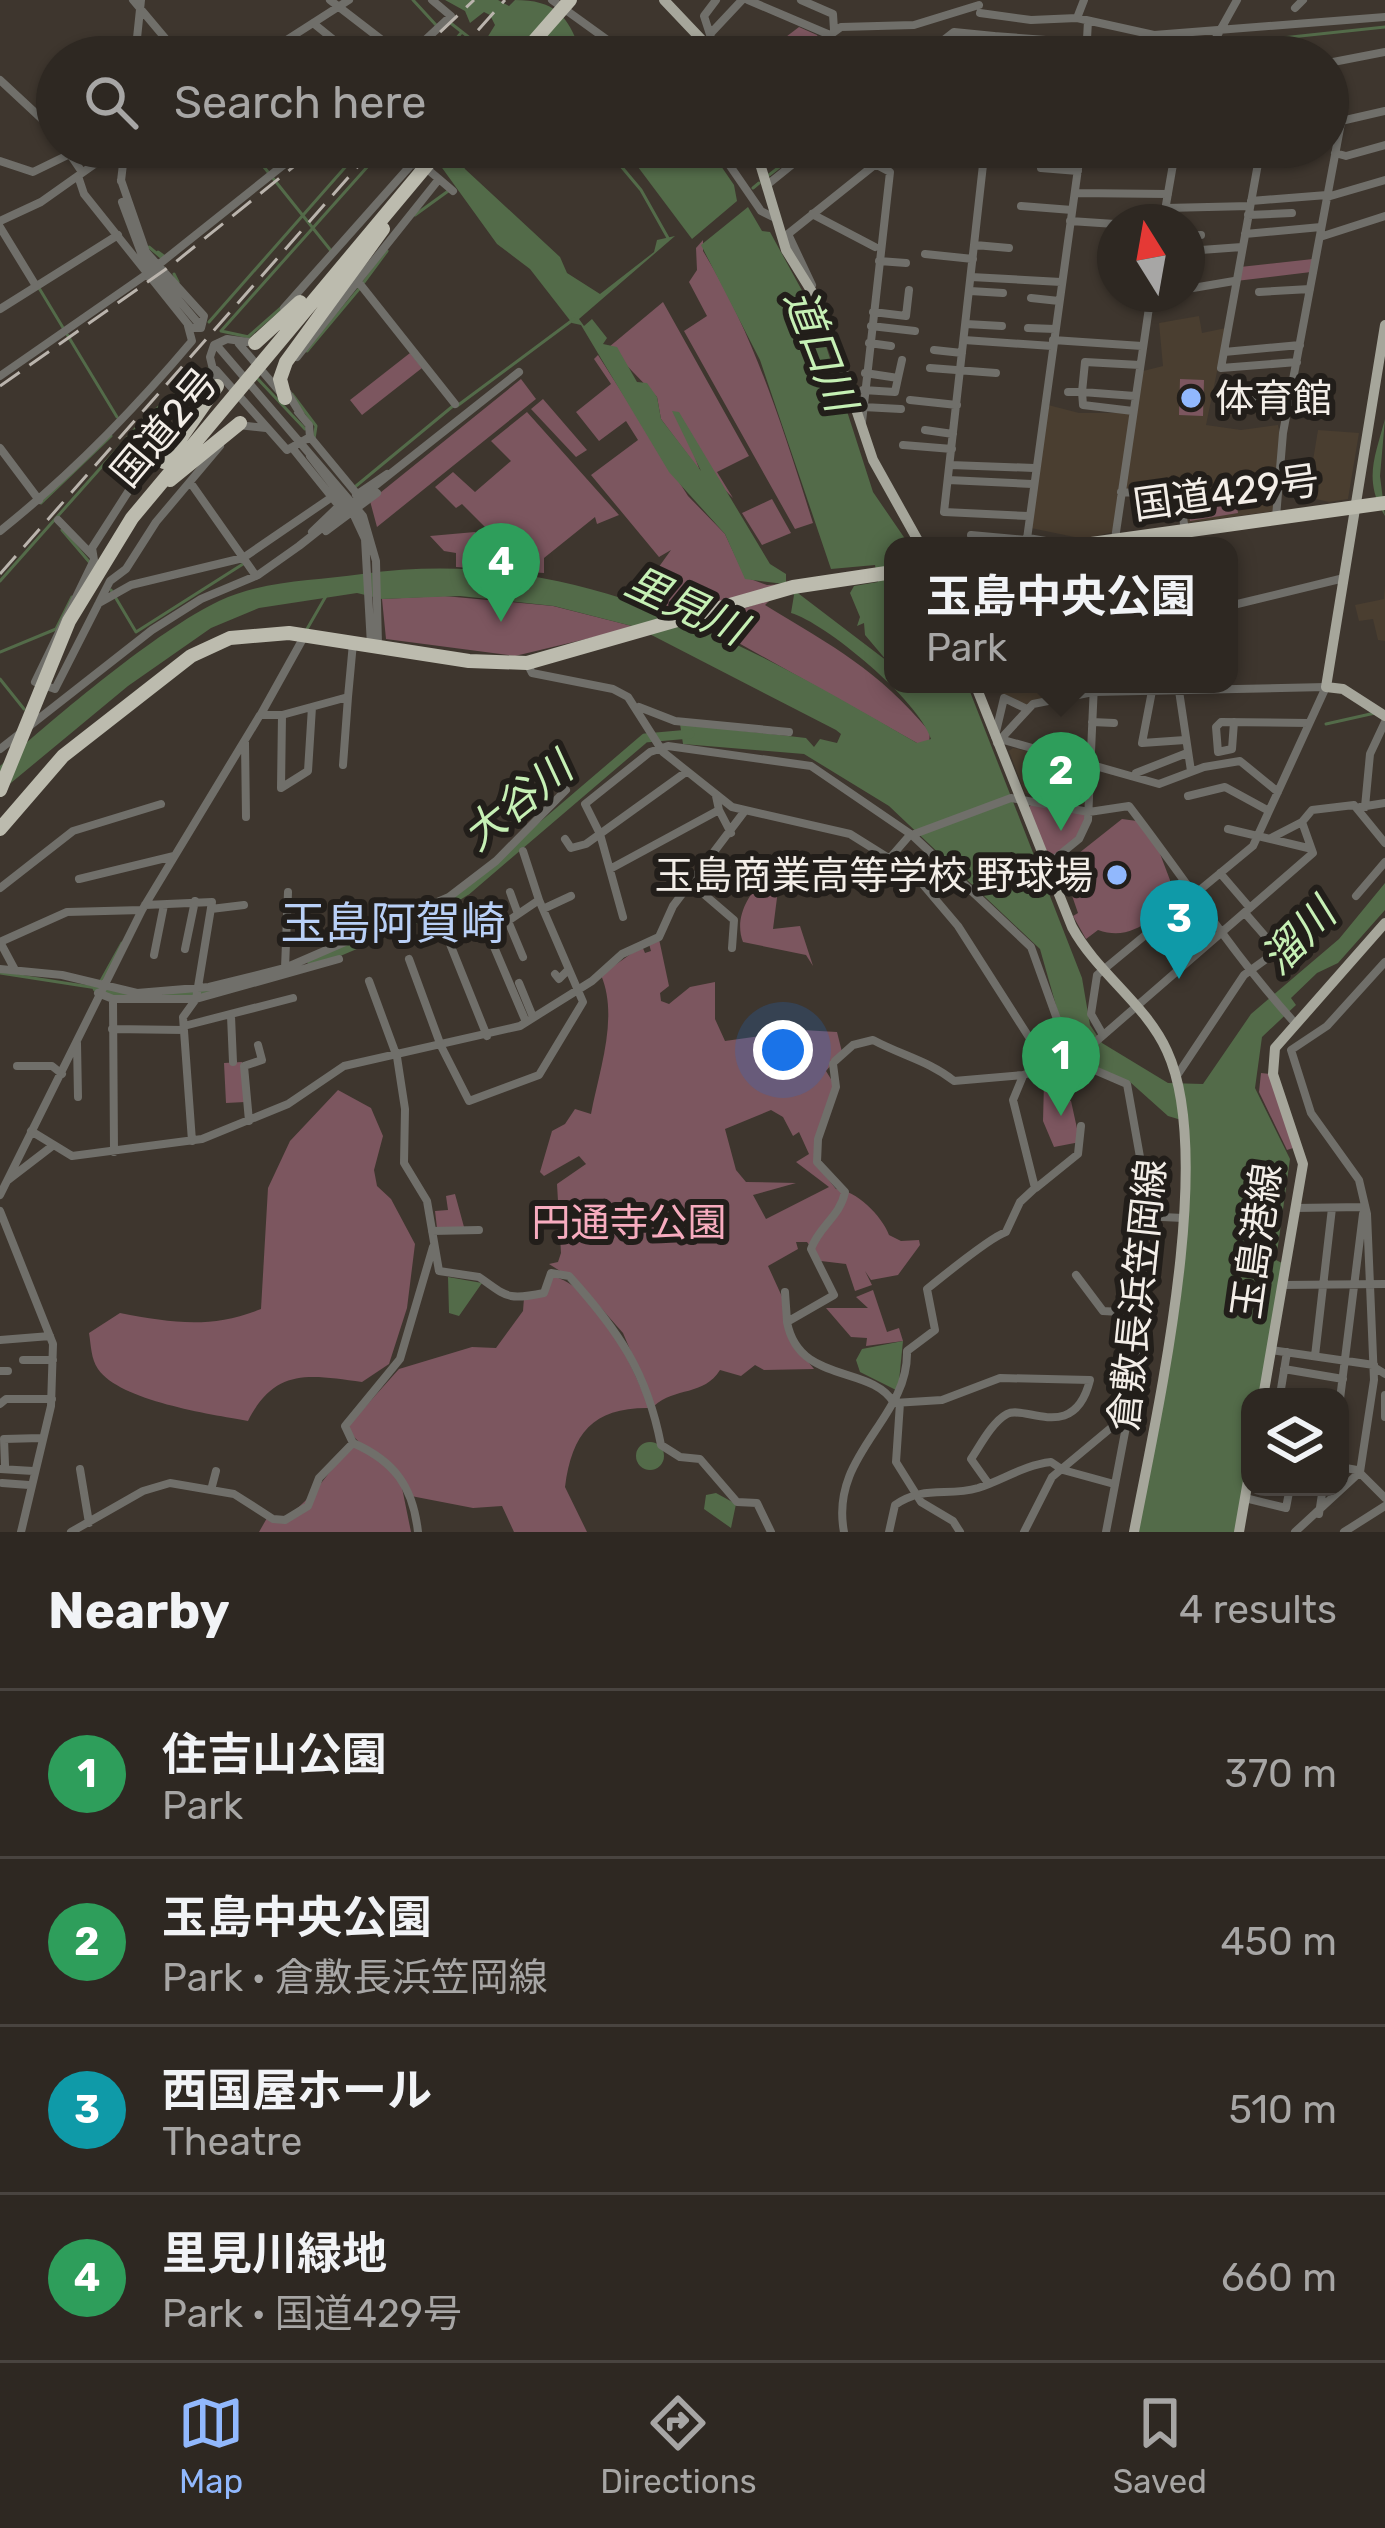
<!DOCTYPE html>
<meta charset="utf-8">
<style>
:root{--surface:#2e2822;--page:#3a342f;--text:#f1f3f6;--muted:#a7a6a5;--line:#494440;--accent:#91b8fd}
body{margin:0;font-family:Rubik,"Noto Sans JP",sans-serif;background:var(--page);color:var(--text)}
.controls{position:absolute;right:36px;bottom:36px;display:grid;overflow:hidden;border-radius:24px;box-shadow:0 3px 9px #0004}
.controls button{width:108px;height:108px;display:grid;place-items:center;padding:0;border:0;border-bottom:3px solid var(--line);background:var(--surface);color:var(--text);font:60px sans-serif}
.compass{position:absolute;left:1097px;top:204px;width:108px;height:108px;border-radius:50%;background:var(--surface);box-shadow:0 3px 9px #0004;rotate:349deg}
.you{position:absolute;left:783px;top:1050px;width:42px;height:42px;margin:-30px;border:9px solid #fff;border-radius:50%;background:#1a73e8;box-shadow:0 0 0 18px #1a73e833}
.badge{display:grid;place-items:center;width:78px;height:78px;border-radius:50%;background:var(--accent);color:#fff;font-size:39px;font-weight:700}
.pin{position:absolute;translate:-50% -99px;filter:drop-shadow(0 3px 6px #0008)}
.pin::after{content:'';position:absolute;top:63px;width:42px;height:36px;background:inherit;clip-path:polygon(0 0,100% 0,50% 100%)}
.popup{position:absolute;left:884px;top:537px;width:354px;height:156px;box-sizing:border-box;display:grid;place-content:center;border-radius:24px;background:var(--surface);filter:drop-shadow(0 3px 9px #0005);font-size:39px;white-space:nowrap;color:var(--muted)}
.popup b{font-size:45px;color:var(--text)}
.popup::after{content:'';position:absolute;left:50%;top:100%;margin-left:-24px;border:24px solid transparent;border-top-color:var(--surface)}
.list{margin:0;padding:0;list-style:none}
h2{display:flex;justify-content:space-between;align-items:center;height:156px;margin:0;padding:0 48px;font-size:51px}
h2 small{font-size:39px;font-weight:400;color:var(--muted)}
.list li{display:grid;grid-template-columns:78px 1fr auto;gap:36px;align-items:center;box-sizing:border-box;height:168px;padding:0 48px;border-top:3px solid var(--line)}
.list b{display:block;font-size:45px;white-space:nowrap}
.list p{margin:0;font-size:39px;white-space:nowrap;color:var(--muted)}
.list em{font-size:39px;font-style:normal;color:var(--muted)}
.icon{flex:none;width:66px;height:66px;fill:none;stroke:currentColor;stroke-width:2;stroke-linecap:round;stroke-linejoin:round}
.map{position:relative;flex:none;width:1385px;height:1532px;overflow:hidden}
.search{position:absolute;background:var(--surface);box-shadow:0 3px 9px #0004;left:36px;right:36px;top:36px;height:132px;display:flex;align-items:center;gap:30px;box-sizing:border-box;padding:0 42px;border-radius:66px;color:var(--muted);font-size:45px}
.sheet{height:828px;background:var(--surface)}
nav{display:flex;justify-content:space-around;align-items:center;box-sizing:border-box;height:168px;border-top:3px solid var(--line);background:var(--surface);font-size:33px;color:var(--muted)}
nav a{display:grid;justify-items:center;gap:6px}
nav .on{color:var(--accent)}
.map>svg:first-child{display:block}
.built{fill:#4a3e30}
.green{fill:#7c565f;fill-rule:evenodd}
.water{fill:#536b49}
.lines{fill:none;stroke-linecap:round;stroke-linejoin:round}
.stream{stroke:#536b49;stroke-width:3}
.river{stroke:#536b49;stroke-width:9}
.minor{stroke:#706f6a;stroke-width:8}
.major{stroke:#a6a69b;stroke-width:10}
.highway{stroke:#bcbbae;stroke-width:14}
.rail{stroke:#bab4ad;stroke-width:3;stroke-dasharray:24 12;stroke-linecap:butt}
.poi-dot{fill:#91b8fd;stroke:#221e1a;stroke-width:4.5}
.labels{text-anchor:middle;stroke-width:12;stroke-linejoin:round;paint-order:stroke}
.poi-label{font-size:39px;fill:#f3eee8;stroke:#221e1a;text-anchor:start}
.street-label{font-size:39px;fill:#f3eee8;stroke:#221e1a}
.park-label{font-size:39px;fill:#f7acbf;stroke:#221e1a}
.water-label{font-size:42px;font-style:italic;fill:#c6f0b5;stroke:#221e1a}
.quarter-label{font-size:45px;fill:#b9d0f7;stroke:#221e1a}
</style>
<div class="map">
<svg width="1385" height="1532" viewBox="0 0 1385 1532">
<rect width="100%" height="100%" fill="#3e362e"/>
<path class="built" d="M1199,316L1202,333L1226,328L1206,425L1241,430L1278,425L1282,446L1273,511L1187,523L1182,494L1124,490L1143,371L1163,366L1159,323Z
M1048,405L1079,413H1131L1113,532L1084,539L1031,528Z
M1318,430L1359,433L1348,499L1329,502L1307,497Z
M1385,585V641L1378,640L1373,619L1359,621L1355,605L1384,599Z
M986,684H1092L1091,689L1025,706Z
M1013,748L1089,765L1087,806L1025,793L1009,751Z"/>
<path class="green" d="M799,27L817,35L825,50L814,57H789L778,43Z
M703,240V251C755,337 783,428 813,523L795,529L684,331L707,316L689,282L697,270L696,248Z
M1313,259L1311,272L1236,281L1240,267Z
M663,302L749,456L717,472L733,498L716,481L679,413L700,471L661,419L657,397L609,347Z
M410,353L422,368L362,415L350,400Z
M598,355L688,496L725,534L745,577L767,585L784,584L685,612L638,596L671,550L659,557L591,475L638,440L626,421L599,441L576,412L611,384L594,359Z
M521,379L536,399L377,527L370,501Z
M1180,379L1204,380L1203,416L1179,415Z
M543,399L587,450L576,457L531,409Z
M527,412L619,515L597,524L595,517L544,558V573L456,567V553L444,551L430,536L475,532L500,557H515L462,504L456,508L435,487L453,472L475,492L511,461L491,441Z
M1234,487L1238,513L1190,521L1186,496Z
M772,499L791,533L762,545L742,513Z
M444,596L553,606L636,627L515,656L386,639L382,599Z
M771,599L765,605C834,647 877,669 930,732L929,743H917L703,623Z
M1035,801L1089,812L1083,834L1051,863L1028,808Z
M1122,819L1137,821L1159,851L1176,896C1157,913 1135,943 1098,930L1086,939L1073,916L1078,913L1067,881H1062L1069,861Z
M792,866L779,882L773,929L800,926L813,966L806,955L743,942C730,909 764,870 792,866Z
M659,939L669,986L660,993L661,1001L669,1004L690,987L715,982V1019L725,1041L802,1030L837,1032L842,1052L826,1071L834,1084L816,1164L836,1189C856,1190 882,1216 889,1235L901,1241L919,1240L920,1245L898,1275L871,1280L865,1271L872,1285L855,1291L846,1264L821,1261L807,1242H796L798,1249L768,1266L784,1301L788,1337L814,1369L764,1370L755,1365L741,1376L720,1370C704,1396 675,1387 654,1406L623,1333L579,1283L549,1264L558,1262L561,1253L557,1184L586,1164L579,1156L544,1176L540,1172L552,1131L565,1124L575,1109L591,1114C599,1071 619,1017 601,975L642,946L645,953L651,951L649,944ZM771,1110L783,1117L793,1136L799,1132L809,1154L796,1162L829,1187L766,1219L753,1195L796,1183L746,1182L736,1170L725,1129Z
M242,1062L245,1102L226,1103L224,1063Z
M1261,1073L1270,1074L1296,1147L1287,1150L1259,1092Z
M1054,1081L1060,1096L1071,1101L1080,1142L1054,1147L1043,1121L1044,1083Z
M338,1090L371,1108L383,1136L374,1170L377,1186L391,1199L415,1244L407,1308L389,1364L362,1382C310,1375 275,1367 248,1421C210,1414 120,1401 98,1369C91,1359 91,1345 89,1333L120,1313C173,1323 211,1329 261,1309L268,1188L290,1141Z
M455,1194L464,1227L437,1228L435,1211L448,1210L446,1196Z
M551,1276C597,1285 632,1366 650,1408C594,1407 572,1432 565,1487L587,1532H514L502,1506L473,1508L411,1496C397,1450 358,1455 348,1426L399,1369L472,1347L496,1348L523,1311L524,1298L544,1293Z
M873,1290L887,1332L899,1328L903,1341L866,1346L867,1338L851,1337L826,1308H868L856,1297Z
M353,1443L399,1473L411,1532H259L267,1518L275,1522C310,1507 327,1472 353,1443Z"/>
<path class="water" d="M445,0H498L509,6L515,0C554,0 568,15 580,50L596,57H515L487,38L495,25L490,15L484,12L470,23L465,11Z
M427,147H454L465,169L560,257L567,273L600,294L654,252L657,240L675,236L579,319L584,326L592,319L607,338L603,344L617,347L637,382L647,383L657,397L661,419L701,471L672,411L679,412L770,564L786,574V584L887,661L865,635L864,623L857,626L860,617L850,593L854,586L878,582L875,565L831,569L760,360L701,245L748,207L762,231L770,232L817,318L873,492L910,546H893V684H967L1082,978L1090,1025L1102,1043L1168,1083L1203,1084L1251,1014L1339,939L1385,883V910L1338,963L1317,973L1291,998L1296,1005L1262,1037L1255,1088L1290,1159L1276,1260L1282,1263L1259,1397H1250V1451L1236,1532H1138L1168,1370L1188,1122L1168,1116L1130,1082L1083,1061L1063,1030L1040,949L889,806L804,754L683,744L680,724L806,738L814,747L820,739L837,743L841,734L836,730L636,627L554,606L460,596L382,599L357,593L259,608L211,628L128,686L0,792V766C54,718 156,631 219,601C264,580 314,581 362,574C575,544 741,641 917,743L931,739C919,700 824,622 791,613L794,595L784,584L745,579L725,534L669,472L581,325L572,323L530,269L497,244Z
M623,147H708L734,185L737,201L692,239Z
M1385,419L1380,476L1385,516C1363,480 1375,457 1385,419Z
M448,1277L482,1283L459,1316L449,1313Z
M903,1341L898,1391L860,1372L856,1360L862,1349Z
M636 1456a14 14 0 1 1 28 0a14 14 0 1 1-28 0Z
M716,1493L736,1504L731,1528L704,1509L706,1495Z"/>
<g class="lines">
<path class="stream" d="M413,0L436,25
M448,21L494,57
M1088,42L1168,45
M1244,42L1385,27
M441,57L461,33
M465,57L475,46
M248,147L332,252
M605,147L641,190L668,238
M317,152L350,160
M769,175L805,147
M753,188L759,183
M415,215L451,189
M149,247L161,257
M158,252L165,257
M174,274L178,282
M364,282L387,251
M39,288L117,417
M209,322L363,147
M249,336L282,307
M249,337L221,331L385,147
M307,351L359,289
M256,377L305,429
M292,394L316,426L314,439
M457,406L574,319
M145,420L161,444
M356,486L453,406
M41,503L111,436
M62,530L91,564
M0,581L145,418L208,369
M111,590L136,632L243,564
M307,629L326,596
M0,652L56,629L72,597
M0,679L24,709
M1326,724L1375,713
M0,973L97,988L122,943"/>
<path class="river" d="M312,963L430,913L466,891L645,738L690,734
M97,988L126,996
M167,996L215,991"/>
<path class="minor" d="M133,0L181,57
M330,0L404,57
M552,0L631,57
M716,0L704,16L716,53
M748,0L830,35L841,27L914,25L979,5
M801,0L833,14L834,30
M1295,8L1303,0
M980,13L1031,20L1077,18L1154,35L1385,17
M1077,18L1084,0
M313,23L355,57
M711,33L742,0
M994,36L1086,43
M284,41L306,57
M1212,45L1239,44L1241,57
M150,53L153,57
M135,57L141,0
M260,57L349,0
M407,57L451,16L432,0
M819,57L833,48L830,35
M922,57L954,32L994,36L992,57
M1086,57L1088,21
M1169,57V47L1212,45L1237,0
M1328,63L1385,52
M0,80L57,133
M1328,124L1385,111
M65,147L82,172
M717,147L761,211L775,218
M985,147L944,512L1028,516
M1261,147L1221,368L1297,362
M1335,153L1346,156L1385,145
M1123,154L1124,147
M936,158L938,147
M1174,158L1258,161
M0,161L33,172L70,154
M1041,168L1078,171
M78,176L84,194L191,328H201L204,316L146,252L121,180
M121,181L125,147
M767,185L814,147
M1075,193L1168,194
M1327,197L1385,180
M1251,201L1327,195
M122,202L143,258L199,324
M1021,206L1072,210
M1166,208L1250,206
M812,214L875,247
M1248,215L1292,213
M0,221L41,202L106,156L136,147
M1070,221L1115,224
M1163,222L1176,147
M0,227L36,286
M1245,234L1321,227
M1187,236L1201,235
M1320,237L1385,216
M975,245L1009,248
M1187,251L1242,247
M925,254L973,259
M879,261L906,263
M158,265L306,147
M971,277L1061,282
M356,279L455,404
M812,285L788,234L897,147
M1187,289L1234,281
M970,291L1003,293
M1259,292L1310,289
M1031,298L1059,301
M284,308L411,165L420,163L439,179
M0,309L118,235
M873,312L906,316L909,290
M966,324L1002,326
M871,326L915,331
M1028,328L1055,329
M964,340L1052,346
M1053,340L1142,346
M869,343L891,346
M239,344L280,392
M219,348L363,516L376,561L378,645
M934,350L962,353
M1224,352L1300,345
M297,357L439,179L453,191
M930,368L996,373
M216,370L287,450L310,437L309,425L298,412
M0,376L147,274
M898,378L902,360
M217,386L210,357L214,345L227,339L255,343
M1245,389L1293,386
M863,390L895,392L898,378L865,373
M287,392L301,415
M1068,392H1082L1083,405L1133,411
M1135,396L1082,392L1085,362L1140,365
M910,400L957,405
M1227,401L1291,396
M863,407L901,409
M862,422L890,172L875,164
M238,425L266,428
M180,429L135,481L92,548L94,560L35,682L55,689L110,581L126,569L156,522L220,446
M925,430L953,434
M310,437L357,494
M903,445L952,449
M0,448L39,500
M294,450L339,506
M310,456L351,509L365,539L371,645
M950,465L1034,468
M948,480L1032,484
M190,482L256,576
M1121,492L1180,496L1185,531
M356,495L387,474
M1276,517L1283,433L1341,123L1328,86
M58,520L92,555
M0,531C72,474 133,411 192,341L188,326
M326,531L377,493
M312,532L340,505
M971,535L1027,540
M1028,538L1075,546
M1115,539L1151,294
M1026,546L1081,147
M99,603L131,585L243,558L332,497
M1229,606L1344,578
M527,663L532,673L613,689L628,697L663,752L732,807L850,834L914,874L958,926L1048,1067
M1178,684L1191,771
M1152,691L1142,743L1185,740
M639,707L675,721L789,732
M261,714L305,635
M282,715L281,788L308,771L312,707
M1092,722L1114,723
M1234,722L1232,749L1218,752L1216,727L1221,722L1309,723
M995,736L1004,698L1027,709
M1000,739L1159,784L1204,767L1240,761L1278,792
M245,742L246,817
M997,743L1033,704L1093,692L1326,687L1253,846L1097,975L1091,1014L1103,1035
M0,749L152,630L201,599L258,575L299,546L519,372
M343,765L348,697
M1136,773L1187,753
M1188,796L1225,787L1269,811
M1360,807L1385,803
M1365,807L1370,754L1385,722
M719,810L731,833
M1228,829L1308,848
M1271,838L1302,822
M565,839L571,848L586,844L686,772
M523,851L539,900
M889,859L909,836L1011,798L1089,812L1129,806C1186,880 1231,952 1294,1022
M1047,865L1079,839L1088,820L1094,684
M610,869L719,810L716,796
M1220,873L1250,908
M79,879L174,856
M692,884L734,920L732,948
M0,888L73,831L161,804
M510,892L518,914
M1356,896L1385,862
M145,905L212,902L196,999L183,1017L192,1141
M211,909L244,905
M543,909L571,896
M1245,913L1279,952
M623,917L600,834L585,804L650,752L668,746L811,766L912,835L1031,947L1066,1044L1083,1065L1127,1084L1140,1157L1141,1348L1106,1532
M483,921L526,1022
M508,921L523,957
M448,939L487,1036
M0,942L67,912L142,910
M0,942L15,970
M185,949L195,901
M154,955L164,905
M409,959L441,1046L469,1101L539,1075L583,1002L539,900L508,921L490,918L454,935L428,919L424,910
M285,968L288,892
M0,969L62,975L137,993L209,987L285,968L449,897L496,861L566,790
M555,974L559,979L567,971
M369,981L397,1057L405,1109L404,1163L427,1201L439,1271L479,1277C507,1296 506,1301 544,1293L551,1273L569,1276C618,1330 647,1372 661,1445L680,1457L700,1459L737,1502L757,1503L771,1532
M519,983L533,1017
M98,993L113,999L114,1152
M113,999H196L339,959
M231,1016L233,1062
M184,1026L293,998
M112,1029L184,1030
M77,1043L78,1097
M835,1061L853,1045L873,1040C903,1056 929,1061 954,1081L1023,1075L1077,1058L1313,853L1302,822L1312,810L1354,805L1385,843
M833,1064L836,1087L818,1139L817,1162L845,1192C840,1217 819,1226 811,1249L834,1295L787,1322C799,1385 871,1364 894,1403L942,1400L1000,1378L1090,1380C1074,1444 1025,1404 1007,1414C992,1422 980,1446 971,1459L988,1483
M17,1066H52L62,1074
M1176,1077L1244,975L1269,957L1315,941
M249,1121L244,1066L262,1060L258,1045
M31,1131L72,1156L202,1139L288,1104L344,1066L520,1026L592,981L622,954L659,937L673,906L744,812
M8,1180L51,1147
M1036,1188L1078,1154L1081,1126
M0,1195L142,910L260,715H282L348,697L353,643
M1295,1208L1364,1207
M0,1211L53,1344L51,1406L21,1532
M1142,1216L1183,1218
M432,1231L479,1230
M1076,1275L1103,1311L1120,1312L1122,1343L1141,1341
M1282,1285L1385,1284
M785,1292L787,1321
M0,1340L50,1336
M1271,1350L1374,1365
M1287,1352L1280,1395L1292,1397
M1315,1356L1332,1208
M23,1360H53
M1374,1367L1385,1374
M1284,1369L1343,1379
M0,1371H8
M1385,1395V1417
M1340,1399L1363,1214
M900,1403L896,1462L921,1502L953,1521L960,1532
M0,1404L6,1399H52
M5,1465L4,1439L41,1438
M1340,1467L1357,1470L1385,1498
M0,1469L33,1471
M80,1469L89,1523
M2,1483L29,1485
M211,1490L216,1471
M1245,1498L1286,1508L1290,1487
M1319,1514L1323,1487
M71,1532L143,1491L170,1483L234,1494L273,1519L285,1520L308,1506L319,1478L353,1443
M418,1532C413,1486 394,1461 353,1443L345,1426L400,1359L433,1247
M844,1532C829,1454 909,1419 907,1351L935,1330L927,1289C943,1276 991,1237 1006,1232L1020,1202L1035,1188L1013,1100L1023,1076
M889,1532L895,1505C924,1485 947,1497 978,1488C1003,1480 1024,1465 1051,1462L1063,1470L1114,1484
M1024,1532L1052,1477L1124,1417
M1295,1532L1360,1472L1374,1380L1367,1214L1359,1180L1311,1113L1291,1050L1327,1026L1385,962
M1344,1532L1385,1506"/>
<path class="major" d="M664,0L718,57
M755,147L786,250L822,308L873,460L921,546
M1385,325L1326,687L1343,689L1385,716
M975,684L1072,927C1097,973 1146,1004 1167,1051C1216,1157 1156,1416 1134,1532
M1263,1397L1303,1164L1273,1074L1275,1048L1385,923
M1239,1532L1250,1469"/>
<path class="highway" d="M520,57L570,0
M255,343L300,302
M285,398L280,379L286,362L383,229
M164,462L217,386
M170,480L240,423
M1077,546L1385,503
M0,790L69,621L132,518L442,147
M0,829L63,756L191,656L230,638L289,633L469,661L527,663L793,587L893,572"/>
<path class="rail" d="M414,57L474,0
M454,57L505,0
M0,386L173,264L318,147
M0,574L375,147"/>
</g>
<g class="poi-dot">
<circle cx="1191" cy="398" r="12"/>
<circle cx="1117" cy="875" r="12"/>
</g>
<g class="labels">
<g class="poi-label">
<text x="1215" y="412">体育館</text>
<text x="1093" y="889" text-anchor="end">玉島商業高等学校 野球場</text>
</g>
<g class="street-label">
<text transform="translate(164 427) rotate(-50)" y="14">国道2号</text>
<text transform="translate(1226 492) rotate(-8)" y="14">国道429号</text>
<text transform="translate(1256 1241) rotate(-82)" y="14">玉島港線</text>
<text transform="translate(1137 1295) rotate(-84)" y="14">倉敷長浜笠岡線</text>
</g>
<g class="park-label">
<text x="629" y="1236">円通寺公園</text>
</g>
<g class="water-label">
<text transform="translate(821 350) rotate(69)" y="15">道口川</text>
<text transform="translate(686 605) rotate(25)" y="15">里見川</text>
<text transform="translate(517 801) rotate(-39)" y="15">大谷川</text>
<text transform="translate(1298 936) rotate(-46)" y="15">溜川</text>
</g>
<g class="quarter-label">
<text x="393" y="939">玉島阿賀崎</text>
</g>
</g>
</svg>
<div class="controls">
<button><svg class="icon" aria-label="layers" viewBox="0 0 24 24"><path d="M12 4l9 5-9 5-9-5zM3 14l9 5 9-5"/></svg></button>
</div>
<svg class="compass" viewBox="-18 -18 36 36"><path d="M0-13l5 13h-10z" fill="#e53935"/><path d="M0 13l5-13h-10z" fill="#a7a6a5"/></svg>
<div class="you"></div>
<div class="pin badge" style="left:1061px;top:1116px;background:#2e9e5b">1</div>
<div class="pin badge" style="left:1061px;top:831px;background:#2e9e5b">2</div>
<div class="popup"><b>玉島中央公園</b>Park</div>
<div class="pin badge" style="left:1179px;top:979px;background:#0f9aa8">3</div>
<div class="pin badge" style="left:501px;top:622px;background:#2e9e5b">4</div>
<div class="search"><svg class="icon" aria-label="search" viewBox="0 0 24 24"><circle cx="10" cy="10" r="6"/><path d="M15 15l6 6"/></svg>Search here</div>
</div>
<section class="sheet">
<h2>Nearby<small>4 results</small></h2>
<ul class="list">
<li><span class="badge" style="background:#2e9e5b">1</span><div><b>住吉山公園</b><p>Park</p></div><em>370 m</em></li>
<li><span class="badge" style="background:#2e9e5b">2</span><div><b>玉島中央公園</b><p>Park · 倉敷長浜笠岡線</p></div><em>450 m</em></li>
<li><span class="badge" style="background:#0f9aa8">3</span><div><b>西国屋ホール</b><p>Theatre</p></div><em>510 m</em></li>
<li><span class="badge" style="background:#2e9e5b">4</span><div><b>里見川緑地</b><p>Park · 国道429号</p></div><em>660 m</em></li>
</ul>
</section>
<nav>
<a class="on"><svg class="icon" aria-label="map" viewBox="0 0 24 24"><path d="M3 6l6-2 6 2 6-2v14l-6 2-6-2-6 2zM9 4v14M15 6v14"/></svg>Map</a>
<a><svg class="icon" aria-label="directions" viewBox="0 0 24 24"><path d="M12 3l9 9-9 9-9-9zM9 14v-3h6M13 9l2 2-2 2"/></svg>Directions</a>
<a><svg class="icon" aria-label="saved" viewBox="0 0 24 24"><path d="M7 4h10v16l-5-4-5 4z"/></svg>Saved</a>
</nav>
